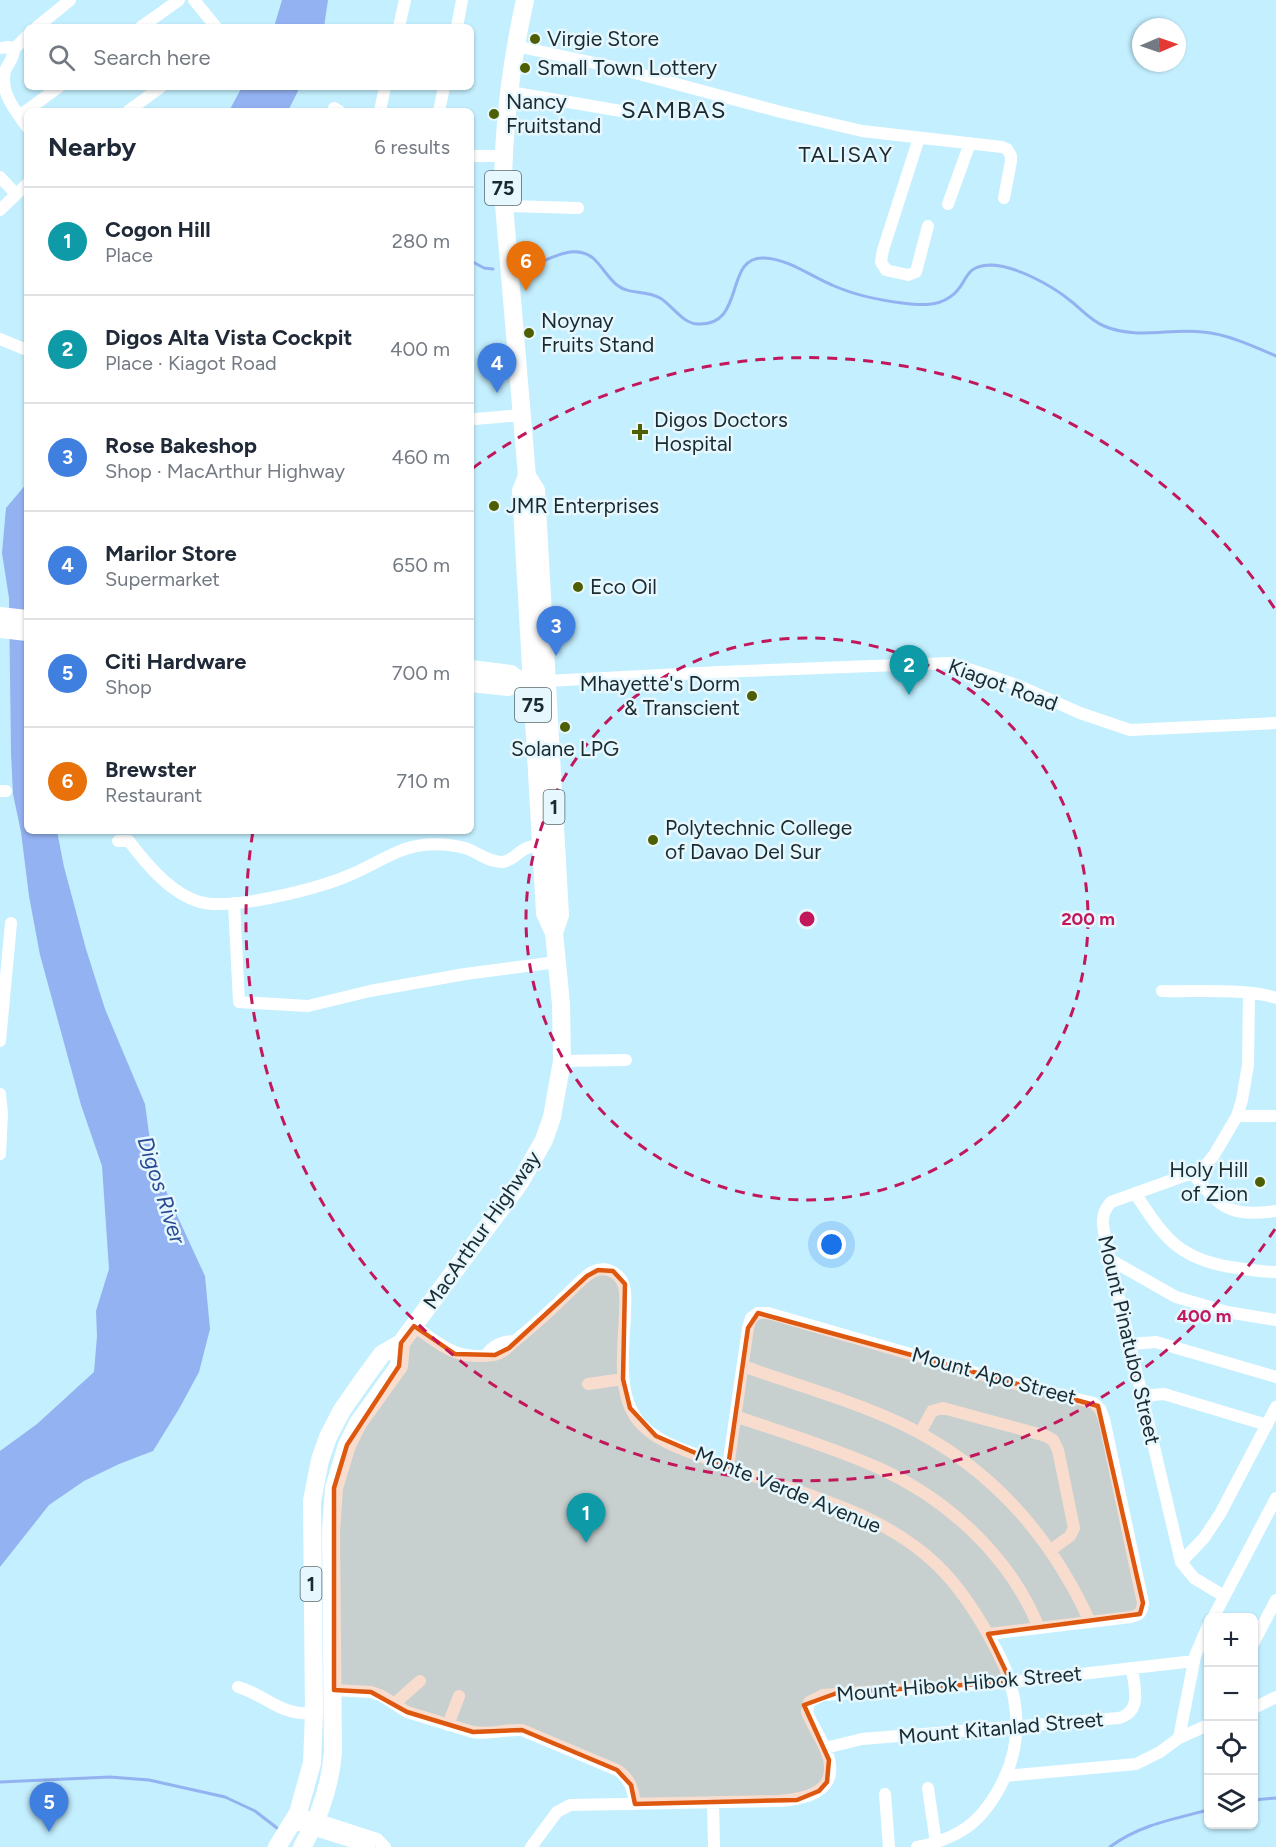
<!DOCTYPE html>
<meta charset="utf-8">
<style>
:root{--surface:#fff;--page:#f6f6f7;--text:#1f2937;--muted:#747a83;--line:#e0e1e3;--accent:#111827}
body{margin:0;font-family:Figtree,sans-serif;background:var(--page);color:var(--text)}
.controls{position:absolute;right:18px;bottom:18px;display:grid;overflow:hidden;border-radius:9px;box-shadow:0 2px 4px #0004}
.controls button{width:54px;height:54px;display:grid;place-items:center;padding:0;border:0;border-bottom:2px solid var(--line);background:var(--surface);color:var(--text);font:30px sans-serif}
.compass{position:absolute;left:1132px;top:18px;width:54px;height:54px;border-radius:50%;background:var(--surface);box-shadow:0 2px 4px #0004;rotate:88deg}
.you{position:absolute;left:832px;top:1245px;width:21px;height:21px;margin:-15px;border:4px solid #fff;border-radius:50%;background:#1a73e8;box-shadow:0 0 0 9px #1a73e833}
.badge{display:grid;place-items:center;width:39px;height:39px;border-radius:50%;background:var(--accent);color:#fff;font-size:20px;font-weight:700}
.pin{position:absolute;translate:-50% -50px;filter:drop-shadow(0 2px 3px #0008)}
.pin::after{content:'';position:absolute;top:32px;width:21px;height:18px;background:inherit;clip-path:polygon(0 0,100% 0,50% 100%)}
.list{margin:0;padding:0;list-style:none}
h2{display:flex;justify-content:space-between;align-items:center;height:78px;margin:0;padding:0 24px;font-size:26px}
h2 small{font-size:20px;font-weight:400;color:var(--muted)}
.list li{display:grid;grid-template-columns:39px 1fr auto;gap:18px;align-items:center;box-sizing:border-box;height:108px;padding:0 24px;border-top:2px solid var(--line)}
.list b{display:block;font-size:22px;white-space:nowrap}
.list p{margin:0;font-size:20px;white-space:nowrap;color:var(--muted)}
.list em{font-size:20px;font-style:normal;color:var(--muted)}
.icon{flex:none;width:33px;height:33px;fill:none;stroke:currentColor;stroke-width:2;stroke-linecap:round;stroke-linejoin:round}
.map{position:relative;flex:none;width:1276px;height:1847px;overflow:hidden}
.search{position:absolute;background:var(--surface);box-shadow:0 2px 4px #0004;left:24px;top:24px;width:450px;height:66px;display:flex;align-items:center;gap:15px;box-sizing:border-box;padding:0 21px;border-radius:9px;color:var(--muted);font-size:22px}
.panel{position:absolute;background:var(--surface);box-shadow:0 2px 4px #0004;left:24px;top:108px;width:450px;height:726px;border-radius:9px}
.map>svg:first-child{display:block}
.water{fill:#93b2f1}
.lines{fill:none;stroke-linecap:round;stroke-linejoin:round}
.stream{stroke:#93b2f1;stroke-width:3}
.minor{stroke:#fff;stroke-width:12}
.major{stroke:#fff;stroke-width:16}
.highway{stroke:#fff;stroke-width:18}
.marked{fill:#de570e;fill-opacity:0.2;stroke:#de570e;stroke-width:4.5;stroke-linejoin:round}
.ring{fill:none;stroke:#c2185b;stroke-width:3;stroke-dasharray:10 8}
.poi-dot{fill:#4e5f03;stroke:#e6f7fe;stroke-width:2}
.labels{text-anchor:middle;stroke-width:5;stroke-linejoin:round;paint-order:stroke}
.shield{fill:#e6f7fe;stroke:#57686e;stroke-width:1.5}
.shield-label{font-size:20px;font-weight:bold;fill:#1a2a31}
.poi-label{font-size:21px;fill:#1a2a31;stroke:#e6f7fe;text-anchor:start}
.street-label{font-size:21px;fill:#1a2a31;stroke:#e6f7fe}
.neighbourhood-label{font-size:22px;letter-spacing:1.5px;fill:#1a2a31;stroke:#e6f7fe}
.water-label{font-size:22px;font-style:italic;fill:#2a4a94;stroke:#e6f7fe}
.quarter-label{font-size:24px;letter-spacing:1.5px;fill:#1a2a31;stroke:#e6f7fe}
.centre{fill:#c2185b;stroke:#e6f7fe;stroke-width:3}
.ring-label{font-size:18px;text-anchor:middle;font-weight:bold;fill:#c2185b;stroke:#e6f7fe;stroke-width:5;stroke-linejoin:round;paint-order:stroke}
</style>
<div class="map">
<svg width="1276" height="1847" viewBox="0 0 1276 1847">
<rect width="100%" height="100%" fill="#c4efff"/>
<path class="water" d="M282,0H328L324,27H274Z
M242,87H300L288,111H229Z
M27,483V831H57L64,867L86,949L105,1009L145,1104L151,1148L168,1196L205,1276L210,1329L199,1372L179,1409L153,1451L119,1464L84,1481L49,1505L0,1567V1451L37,1424L94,1372L97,1336L96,1311L109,1269L102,1166L81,1105L40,955L29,896L21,832L13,794L11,753L9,598L2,553L6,508Z"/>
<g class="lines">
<path class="stream" d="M471,261L484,268L493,269
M529,266C549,261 573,242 593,258C602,266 608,278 617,285C629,295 647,290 660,298C672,305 682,323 697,324C747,327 723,256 764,258C789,259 810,276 832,285C854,295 878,300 902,303C918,305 936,307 950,297C969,285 961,266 990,265C1015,265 1053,286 1072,302C1082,310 1091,321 1104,326C1137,340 1169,328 1203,332C1227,334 1253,346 1276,356
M0,1782L110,1777L149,1780L225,1797L255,1811L277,1828
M1254,1800L1276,1798
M1110,1847C1139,1825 1174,1819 1208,1810"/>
<path class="minor" d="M194,0L216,27
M37,27L70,0
M141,27L179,0
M399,27L405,0
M457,27L462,0
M27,36L14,49C14,58 8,64 5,71C0,93 15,110 27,127
M516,46L613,67L781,112L862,131L1002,147L1007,149L1011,156V161L1004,198
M0,48L9,47L14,49
M510,92L621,111
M334,108L339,111
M128,111L161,87
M380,111L385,87
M439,111L444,87
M19,116L59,87
M919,138L883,250L881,262L886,270L908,275L916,272L928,226
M471,156H503
M0,177L16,194
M948,204L970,143
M504,206L578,208
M0,210L27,184
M0,339L27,350
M475,419L522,415
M547,681L719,672L950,663L1017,685L1080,713L1130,730L1276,723
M0,791H6
M118,841H129C146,864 171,894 200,902C232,911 321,888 352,874C376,864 397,848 423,845C437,843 456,845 468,849C480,854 489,862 502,862C514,861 519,849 530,847C535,845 542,846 548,845
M234,903L239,1002L308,1006L370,991L465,974L557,962
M1162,991C1193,992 1250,988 1276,998
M0,1041L11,923
M562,1061L626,1060
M0,1094L2,1114L0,1154
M1237,1116H1276
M1192,1173C1222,1208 1227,1217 1276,1211
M1135,1193C1163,1236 1177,1258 1230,1267C1245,1269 1261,1272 1276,1272
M1109,1259L1176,1297L1227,1312L1276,1320
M414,1326C444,1347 455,1360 494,1355C504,1353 509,1346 516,1340C533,1326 549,1312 564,1297C573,1289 582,1278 592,1272C608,1264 623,1275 625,1291C628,1333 610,1394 643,1426C663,1446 696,1453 721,1464C794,1493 878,1508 937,1565C962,1589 981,1620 997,1651C1018,1690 1024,1735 1005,1777C985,1819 963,1838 917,1847
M1130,1344L1156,1342L1276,1377
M486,1355C493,1345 502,1341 514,1341
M743,1366C796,1385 851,1400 902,1424C990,1466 1050,1534 1090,1622
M588,1384L623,1379
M1142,1396L1164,1394L1267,1425
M735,1416C784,1433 835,1448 881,1469C950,1501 1011,1558 1039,1628
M920,1433L932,1411L943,1408L1046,1436L1053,1440L1058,1450L1074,1528L1070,1536L1051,1550
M728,1467L748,1328L751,1318L758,1313H768L1004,1381L1094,1403L1100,1409L1104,1419L1143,1603C1142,1612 1140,1615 1131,1617L988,1634
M1181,1562L1204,1538L1220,1514L1276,1407
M1224,1596L1194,1578L1181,1562L1106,1242C1103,1227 1099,1215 1111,1202L1192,1173L1205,1166L1214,1155L1237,1116L1242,1100L1248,1065L1249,993
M1213,1618L1276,1498
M1254,1642L1276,1600
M238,1687C268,1696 280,1716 314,1713
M334,1690L371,1692L382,1696L407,1712L473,1732C490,1735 505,1729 522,1730L617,1770C630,1778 633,1789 635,1804
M394,1704L420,1681
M1254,1708L1276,1697
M448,1725L459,1696
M1179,1738L1195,1656L1208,1626
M825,1748L862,1739L1119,1718C1143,1711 1134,1687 1132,1668
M1005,1776L1136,1764L1160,1752L1179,1738L1208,1725
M928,1788L936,1843
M885,1794L889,1847
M713,1802L714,1847
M309,1817L377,1839L385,1847
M293,1823L369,1847
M531,1847L557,1812L570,1805L779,1801C804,1799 837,1793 829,1759C825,1743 813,1728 807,1712L809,1702L823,1695L1011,1682L1194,1661"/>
<path class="major" d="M0,615L27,618
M0,630L27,633
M471,668L511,673L523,682
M471,684L508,688L523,682L544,681"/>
<path class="highway" d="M527,476L536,490L560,915L554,933
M277,1847L298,1813L312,1763L314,1713L312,1501L320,1460L328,1437L342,1410L363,1380L382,1354L401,1343L519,1184L544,1140L552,1117L562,1061L561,1004L554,933L545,913L521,491L527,476L503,193C503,128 511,63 525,0
M302,1847C320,1817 330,1787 333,1752L331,1531L334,1488L347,1445L358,1423L399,1366L401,1343"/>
</g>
<path class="marked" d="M598,1270L613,1271L625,1284L623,1379L630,1408L656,1436L728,1467L748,1328L758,1313L1098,1406L1143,1603L1140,1614L988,1634L1011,1682L837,1693L804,1705L829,1760L827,1782L819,1791L797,1800L635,1804L631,1785L617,1770L522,1730L473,1732L407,1712L371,1692L334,1690V1488L347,1445L399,1366L401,1343L414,1326L455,1354L495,1355L509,1348L587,1276Z"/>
<g class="ring">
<circle cx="807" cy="919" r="281"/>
<path d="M1275 1229A561 561 0 0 1 253 831M473 468A561 561 0 0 1 1275 609"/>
</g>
<g class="poi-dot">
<circle cx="535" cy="39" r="6"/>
<circle cx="525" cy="68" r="6"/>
<circle cx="494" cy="114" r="6"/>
<circle cx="529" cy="333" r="6"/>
<path d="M637 423h6v6h6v6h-6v6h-6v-6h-6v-6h6z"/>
<circle cx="494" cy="506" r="6"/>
<circle cx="578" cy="587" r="6"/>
<circle cx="752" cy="696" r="6"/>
<circle cx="565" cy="727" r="6"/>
<circle cx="653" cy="840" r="6"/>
<circle cx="1260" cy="1182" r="6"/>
</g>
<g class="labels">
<g class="shield">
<rect x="485" y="171" width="36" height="34" rx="4.5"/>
<rect x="515" y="688" width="36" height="34" rx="4.5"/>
<rect x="543.5" y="790" width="21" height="34" rx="4.5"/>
<rect x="300.5" y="1567" width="21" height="34" rx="4.5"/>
</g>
<g class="shield-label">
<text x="503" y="195">75</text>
<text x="533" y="712">75</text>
<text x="554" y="814">1</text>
<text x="311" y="1591">1</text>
</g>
<g class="poi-label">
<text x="547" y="46">Virgie Store</text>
<text x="537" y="75">Small Town Lottery</text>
<text x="506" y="109">Nancy<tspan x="506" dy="24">Fruitstand</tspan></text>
<text x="541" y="328">Noynay<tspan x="541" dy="24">Fruits Stand</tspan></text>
<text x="654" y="427">Digos Doctors<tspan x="654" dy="24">Hospital</tspan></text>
<text x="506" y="513">JMR Enterprises</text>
<text x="590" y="594">Eco Oil</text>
<text x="740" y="691" text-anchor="end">Mhayette's Dorm<tspan x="740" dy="24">&amp; Transcient</tspan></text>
<text x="565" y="756" text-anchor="middle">Solane LPG</text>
<text x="665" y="835">Polytechnic College<tspan x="665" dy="24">of Davao Del Sur</tspan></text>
<text x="1248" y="1177" text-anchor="end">Holy Hill<tspan x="1248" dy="24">of Zion</tspan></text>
</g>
<g class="street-label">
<text transform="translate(1003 685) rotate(20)" y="7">Kiagot Road</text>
<text transform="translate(482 1230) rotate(-55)" y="7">MacArthur Highway</text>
<text transform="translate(1129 1340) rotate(77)" y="7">Mount Pinatubo Street</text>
<text transform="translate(994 1376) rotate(15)" y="7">Mount Apo Street</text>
<text transform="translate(788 1490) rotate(22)" y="7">Monte Verde Avenue</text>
<text transform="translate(959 1684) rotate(-5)" y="7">Mount Hibok Hibok Street</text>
<text transform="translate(1001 1728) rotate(-5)" y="7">Mount Kitanlad Street</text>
</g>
<g class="neighbourhood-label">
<text x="846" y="162">TALISAY</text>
</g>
<g class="water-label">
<text transform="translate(162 1190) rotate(72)" y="8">Digos River</text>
</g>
<g class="quarter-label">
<text x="674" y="118">SAMBAS</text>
</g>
</g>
<circle cx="807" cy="919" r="9" class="centre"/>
<g class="ring-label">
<text x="1088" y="925">200 m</text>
<text x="1204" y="1322">400 m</text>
</g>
</svg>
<div class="controls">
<button>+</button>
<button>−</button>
<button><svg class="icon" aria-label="locate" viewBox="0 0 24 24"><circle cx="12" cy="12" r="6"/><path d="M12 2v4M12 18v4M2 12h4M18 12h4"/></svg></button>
<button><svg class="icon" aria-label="layers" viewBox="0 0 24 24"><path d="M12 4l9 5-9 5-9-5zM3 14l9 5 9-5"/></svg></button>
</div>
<svg class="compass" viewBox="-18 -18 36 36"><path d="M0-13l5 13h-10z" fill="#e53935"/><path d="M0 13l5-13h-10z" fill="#747a83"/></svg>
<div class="you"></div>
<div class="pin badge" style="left:586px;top:1543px;background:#0f9aa8">1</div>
<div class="pin badge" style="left:909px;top:695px;background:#0f9aa8">2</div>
<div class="pin badge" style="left:556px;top:656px;background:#3f7fe0">3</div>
<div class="pin badge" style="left:497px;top:393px;background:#3f7fe0">4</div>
<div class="pin badge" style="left:49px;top:1832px;background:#3f7fe0">5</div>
<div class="pin badge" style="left:526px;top:291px;background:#e8710a">6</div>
<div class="search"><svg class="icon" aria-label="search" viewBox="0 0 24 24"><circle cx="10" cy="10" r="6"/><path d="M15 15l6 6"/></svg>Search here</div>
<section class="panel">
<h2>Nearby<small>6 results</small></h2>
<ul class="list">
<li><span class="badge" style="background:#0f9aa8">1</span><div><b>Cogon Hill</b><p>Place</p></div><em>280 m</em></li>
<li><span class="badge" style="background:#0f9aa8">2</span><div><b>Digos Alta Vista Cockpit</b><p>Place · Kiagot Road</p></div><em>400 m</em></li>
<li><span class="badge" style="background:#3f7fe0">3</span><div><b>Rose Bakeshop</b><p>Shop · MacArthur Highway</p></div><em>460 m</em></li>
<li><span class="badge" style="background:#3f7fe0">4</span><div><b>Marilor Store</b><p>Supermarket</p></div><em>650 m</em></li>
<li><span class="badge" style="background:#3f7fe0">5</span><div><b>Citi Hardware</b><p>Shop</p></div><em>700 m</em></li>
<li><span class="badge" style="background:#e8710a">6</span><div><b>Brewster</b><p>Restaurant</p></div><em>710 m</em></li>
</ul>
</section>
</div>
